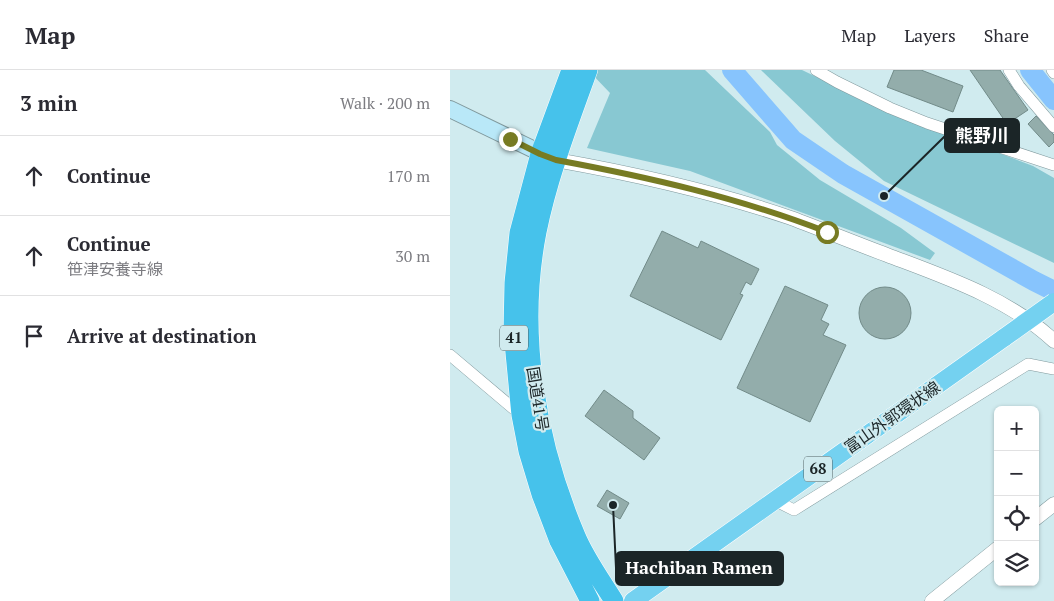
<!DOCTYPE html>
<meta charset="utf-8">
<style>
:root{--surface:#fff;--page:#f7f7f7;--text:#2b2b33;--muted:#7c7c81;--line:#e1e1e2}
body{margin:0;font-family:"PT Serif","Noto Sans JP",serif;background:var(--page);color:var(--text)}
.controls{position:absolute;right:15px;bottom:15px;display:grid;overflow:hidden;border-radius:8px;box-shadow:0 1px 4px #0004}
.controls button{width:45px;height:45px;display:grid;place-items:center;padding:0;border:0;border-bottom:1px solid var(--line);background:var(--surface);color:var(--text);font:25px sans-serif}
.stop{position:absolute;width:15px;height:15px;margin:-11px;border:4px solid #777b23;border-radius:50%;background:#fff}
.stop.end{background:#777b23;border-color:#fff;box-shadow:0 1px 5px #0008}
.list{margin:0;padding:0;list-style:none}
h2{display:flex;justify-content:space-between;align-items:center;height:65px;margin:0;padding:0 20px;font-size:21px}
h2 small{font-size:16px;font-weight:400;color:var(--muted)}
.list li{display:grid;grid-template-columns:32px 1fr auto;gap:15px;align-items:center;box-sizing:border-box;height:80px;padding:0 20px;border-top:1px solid var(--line)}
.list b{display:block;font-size:19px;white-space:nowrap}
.list p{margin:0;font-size:16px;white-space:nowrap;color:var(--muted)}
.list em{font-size:16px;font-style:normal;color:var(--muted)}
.icon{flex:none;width:28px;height:28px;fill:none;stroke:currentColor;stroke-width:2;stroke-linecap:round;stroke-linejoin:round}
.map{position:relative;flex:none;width:604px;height:531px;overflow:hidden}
header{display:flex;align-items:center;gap:30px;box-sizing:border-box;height:70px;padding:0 25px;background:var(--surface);border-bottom:1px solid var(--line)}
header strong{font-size:24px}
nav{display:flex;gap:28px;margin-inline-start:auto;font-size:18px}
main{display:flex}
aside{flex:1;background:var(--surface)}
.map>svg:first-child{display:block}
.green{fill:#88c8d2}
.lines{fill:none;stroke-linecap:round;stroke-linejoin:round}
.river{stroke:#87c4fd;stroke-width:20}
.building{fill:#93adab;stroke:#728b89}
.minor-casing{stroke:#80999d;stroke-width:12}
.tertiary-casing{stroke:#80999d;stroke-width:15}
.secondary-casing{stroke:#80999d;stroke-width:18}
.primary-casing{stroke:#fff;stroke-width:19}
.trunk-casing{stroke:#fff;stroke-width:20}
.minor{stroke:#fff;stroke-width:11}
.tertiary{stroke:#fff;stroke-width:14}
.secondary{stroke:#b9e8f8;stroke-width:16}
.primary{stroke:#74d1f0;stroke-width:18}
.trunk{stroke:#46c2eb;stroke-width:19}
.primary-bridge-casing{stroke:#fff;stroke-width:19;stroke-linecap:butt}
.primary-bridge{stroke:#74d1f0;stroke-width:18}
.route{stroke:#777b23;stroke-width:6}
.labels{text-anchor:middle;stroke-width:4.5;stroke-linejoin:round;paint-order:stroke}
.shield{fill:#d0ebef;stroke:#516063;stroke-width:1}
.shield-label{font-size:15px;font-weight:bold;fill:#1b2527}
.street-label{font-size:16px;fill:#1b2527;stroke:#d0ebef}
.leader{fill:none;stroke:#1b2527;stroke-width:2}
.callout-dot{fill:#1b2527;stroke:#d0ebef;stroke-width:2}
.callout{fill:#1b2527;stroke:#1b2527;stroke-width:2}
.callout-label{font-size:18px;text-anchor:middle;font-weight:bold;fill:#fff}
</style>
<header>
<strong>Map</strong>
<nav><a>Map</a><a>Layers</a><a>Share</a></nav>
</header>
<main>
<aside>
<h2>3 min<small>Walk · 200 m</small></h2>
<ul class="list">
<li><svg class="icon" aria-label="ahead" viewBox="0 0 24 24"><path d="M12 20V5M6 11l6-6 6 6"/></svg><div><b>Continue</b></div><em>170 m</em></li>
<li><svg class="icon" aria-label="ahead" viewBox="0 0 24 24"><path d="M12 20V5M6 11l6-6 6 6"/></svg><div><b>Continue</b><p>笹津安養寺線</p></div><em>30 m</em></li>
<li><svg class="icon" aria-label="arrive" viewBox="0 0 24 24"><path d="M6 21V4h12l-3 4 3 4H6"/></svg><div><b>Arrive at destination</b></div></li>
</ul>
</aside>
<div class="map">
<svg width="604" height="531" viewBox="0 0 604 531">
<rect width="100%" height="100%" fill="#d0ebef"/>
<path class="green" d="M138,0H255L320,62L327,75L370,110L451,158L485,183L480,190L240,101L137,78L160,23Z
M311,0H352L429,37L583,96L604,108V193L434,111L385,71Z"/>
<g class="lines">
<path class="river" d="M282,0L343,70L393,104L584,211L604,221
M580,0L604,30"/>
</g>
<path class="building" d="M444,0H471L513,16L503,42L437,17Z
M520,0H550L578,40L557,54Z
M586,46L604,65V72L599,77L578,54Z
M212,161L248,178L251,171L309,199L301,215L296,212L290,224L293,225L271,270L180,226Z
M335,216L378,235L371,250L379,254L373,265L396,275L360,352L287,318Z
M409 243a26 26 0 1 1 52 0a26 26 0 1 1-52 0Z
M154,320L183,341V348L210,368L194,390L135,346Z
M157,420L179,433L170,449L147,436Z"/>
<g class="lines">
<defs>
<path id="minor" d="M366,0L387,12L440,38L477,53L604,95
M559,0L569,16L604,57
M602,0L604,3
M0,285L71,345
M324,430L344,440L578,294L604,299"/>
<path id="tertiary" d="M106,90C185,104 265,122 341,148C373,160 405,173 437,185C495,207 558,228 604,271
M585,449L604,434
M482,531L548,478"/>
<path id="secondary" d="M0,39L101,88"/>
<path id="primary" d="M183,531L555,267"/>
<path id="trunk" d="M121,0L90,84L69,163L64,213L63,262L71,345L78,381L91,424L109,471L140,531
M138,0C119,53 98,107 87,162C67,264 86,371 126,466C135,488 151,510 164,531"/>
</defs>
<use href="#minor" class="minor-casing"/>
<use href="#tertiary" class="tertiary-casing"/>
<use href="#secondary" class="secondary-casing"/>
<use href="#primary" class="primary-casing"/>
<use href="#trunk" class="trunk-casing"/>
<use href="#minor" class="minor"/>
<use href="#tertiary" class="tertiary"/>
<use href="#secondary" class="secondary"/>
<use href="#primary" class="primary"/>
<use href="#trunk" class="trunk"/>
<defs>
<path id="primary-bridge" d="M555,267L604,232"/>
</defs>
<use href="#primary-bridge" class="primary-bridge-casing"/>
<use href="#primary-bridge" class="primary-bridge"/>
</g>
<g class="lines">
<path class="route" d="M60,69L90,84L106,90C198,107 290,128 377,162"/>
</g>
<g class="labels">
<g class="shield">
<rect x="50" y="255.5" width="28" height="25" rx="4"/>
<rect x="354" y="386.5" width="28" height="25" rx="4"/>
</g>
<g class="shield-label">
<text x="64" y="273">41</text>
<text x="368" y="404">68</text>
</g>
<g class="street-label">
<text transform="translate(88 329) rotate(81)" y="6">国道41号</text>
<text transform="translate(442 347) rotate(-35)" y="6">富山外郭環状線</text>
</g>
</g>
<path class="leader" d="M434 126L495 66M163 435L166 498"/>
<g class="callout-dot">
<circle cx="434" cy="126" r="5"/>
<circle cx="163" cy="435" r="5"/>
</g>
<g class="callout">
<rect x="495" y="49" width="74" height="33" rx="5"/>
<rect x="166" y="482" width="167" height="33" rx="5"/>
</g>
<g class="callout-label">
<text x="532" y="72">熊野川</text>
<text x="249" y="504">Hachiban Ramen</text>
</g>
</svg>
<div class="controls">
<button>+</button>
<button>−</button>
<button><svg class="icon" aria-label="locate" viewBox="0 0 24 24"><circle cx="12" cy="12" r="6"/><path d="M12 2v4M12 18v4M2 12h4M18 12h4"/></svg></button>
<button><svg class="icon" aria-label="layers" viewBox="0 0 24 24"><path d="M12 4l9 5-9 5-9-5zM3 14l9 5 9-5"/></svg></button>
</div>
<div class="stop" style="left:377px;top:162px"></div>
<div class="stop end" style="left:60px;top:69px"></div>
</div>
</main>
